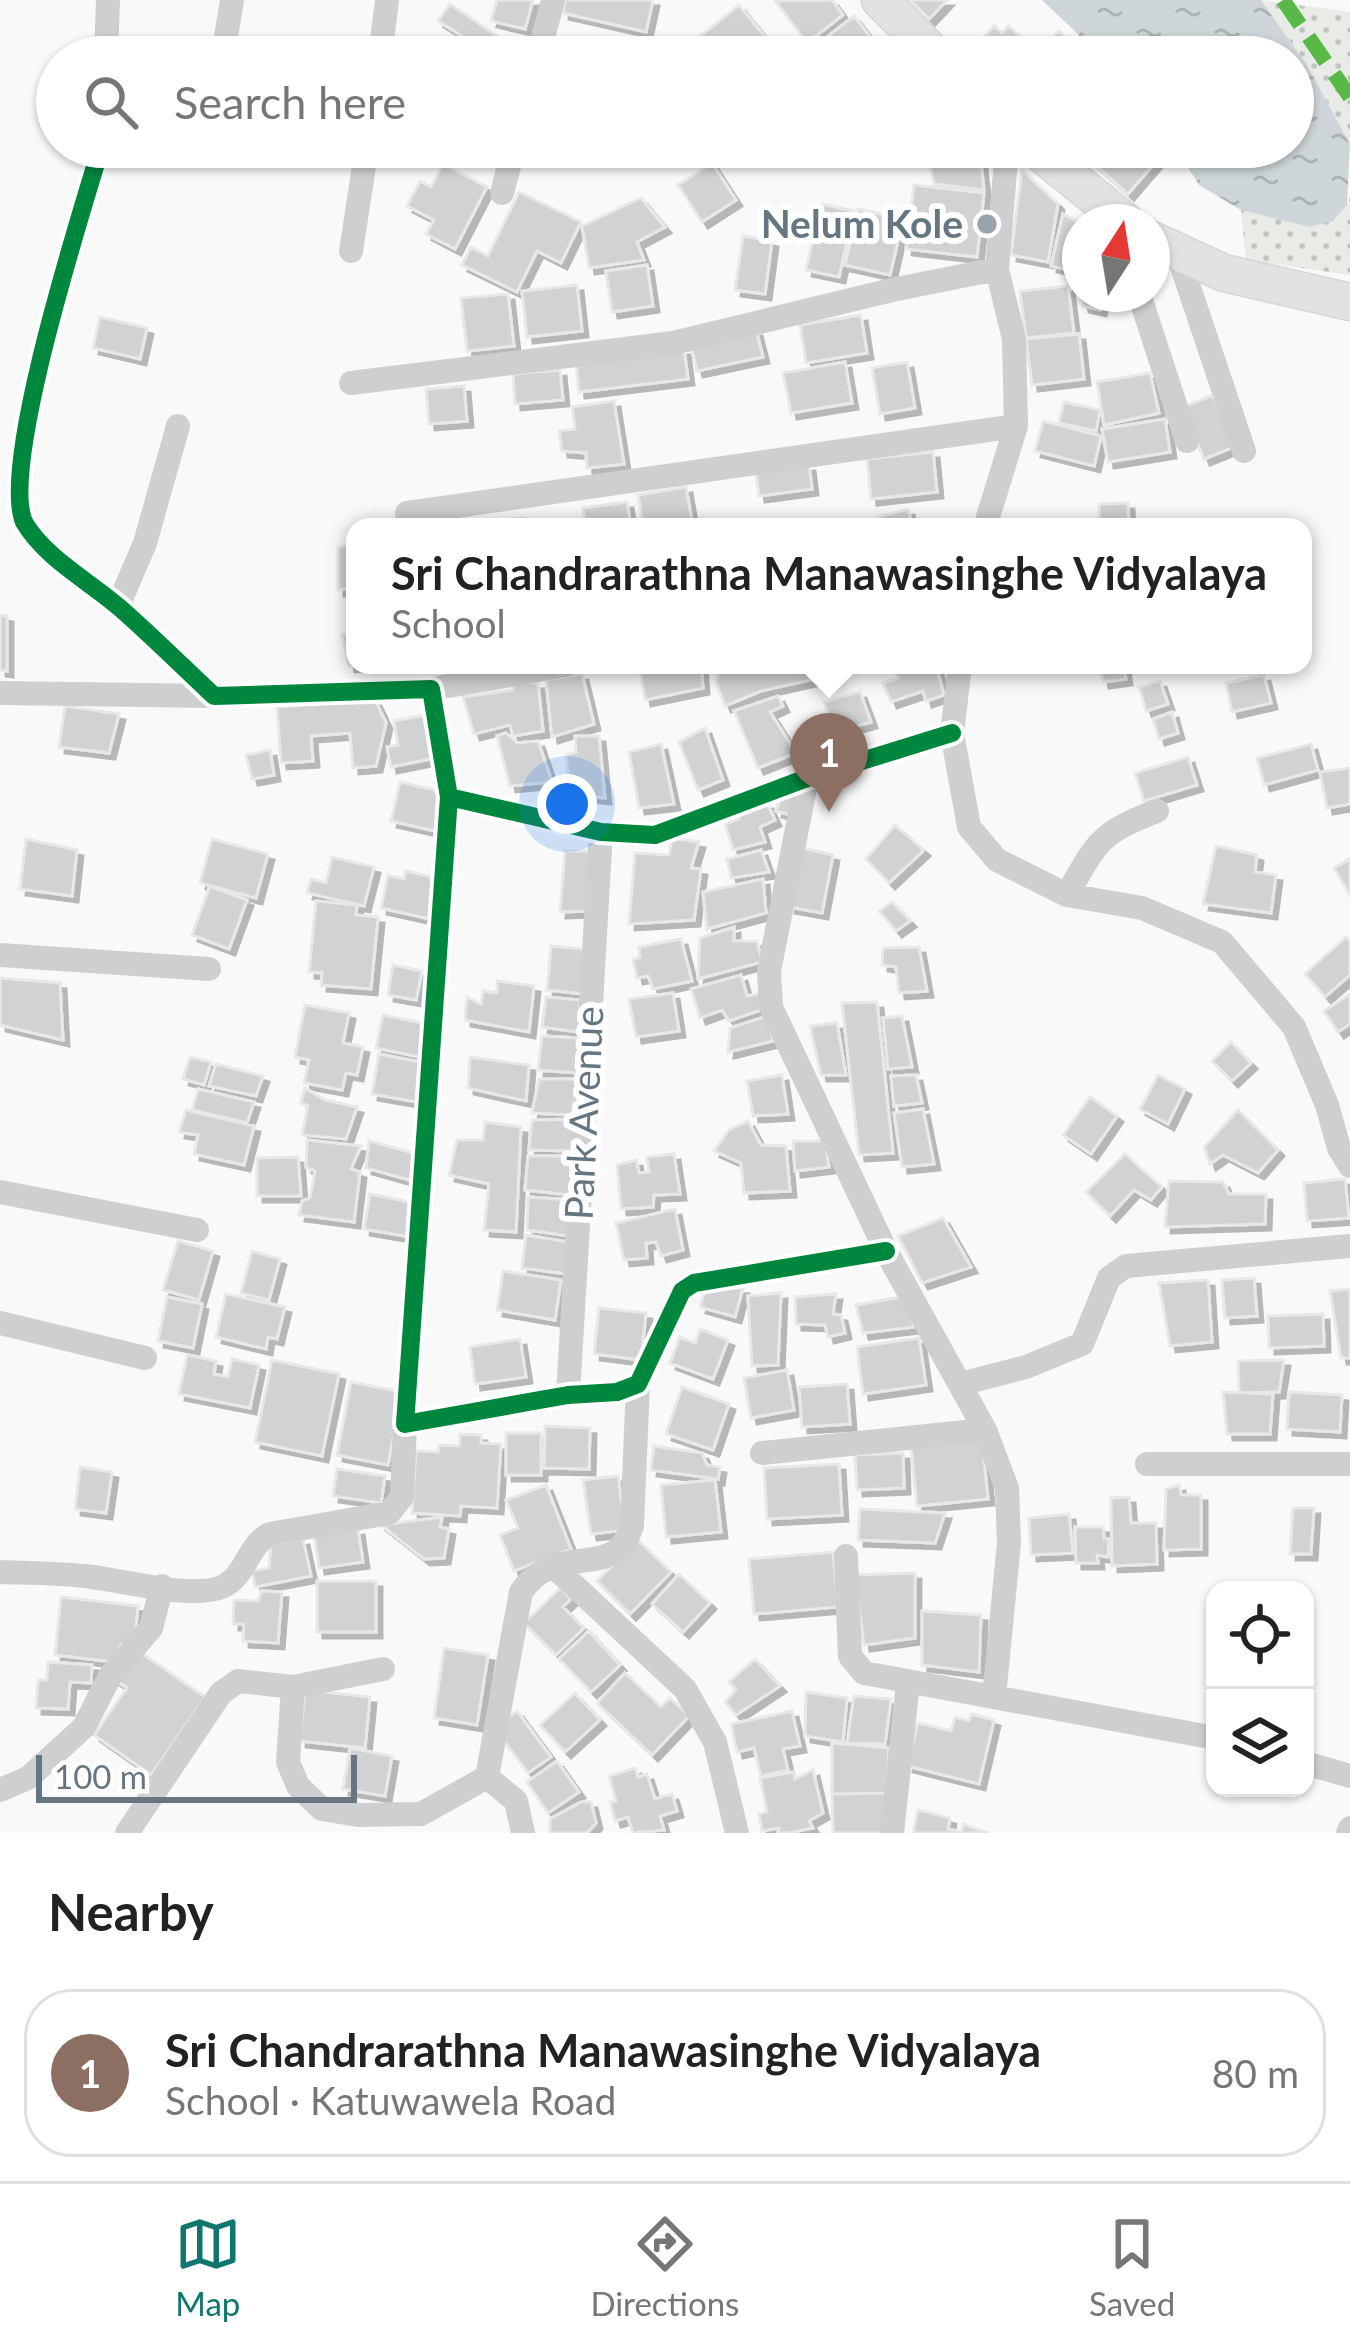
<!DOCTYPE html>
<meta charset="utf-8">
<style>
:root{--surface:#fff;--page:#f6f6f6;--text:#222;--muted:#767676;--line:#e0e0e0;--accent:#0f766e}
body{margin:0;font-family:Lato,sans-serif;background:var(--page);color:var(--text)}
.controls{position:absolute;right:36px;bottom:36px;display:grid;overflow:hidden;border-radius:24px;box-shadow:0 3px 9px #0004}
.controls button{width:108px;height:108px;display:grid;place-items:center;padding:0;border:0;border-bottom:3px solid var(--line);background:var(--surface);color:var(--text);font:60px sans-serif}
.compass{position:absolute;left:1062px;top:204px;width:108px;height:108px;border-radius:50%;background:var(--surface);box-shadow:0 3px 9px #0004;rotate:12deg}
.scale{position:absolute;left:36px;bottom:30px;width:321px;box-sizing:border-box;padding-left:12px;border:6px solid #657683;border-top:0;font-size:33px;line-height:42px;white-space:nowrap;color:#657683;-webkit-text-stroke:9px #fff;paint-order:stroke}
.you{position:absolute;left:567px;top:804px;width:42px;height:42px;margin:-30px;border:9px solid #fff;border-radius:50%;background:#1a73e8;box-shadow:0 0 0 18px #1a73e833}
.badge{display:grid;place-items:center;width:78px;height:78px;border-radius:50%;background:var(--accent);color:#fff;font-size:39px;font-weight:700}
.pin{position:absolute;translate:-50% -99px;filter:drop-shadow(0 3px 6px #0008)}
.pin::after{content:'';position:absolute;top:63px;width:42px;height:36px;background:inherit;clip-path:polygon(0 0,100% 0,50% 100%)}
.popup{position:absolute;left:346px;top:518px;width:966px;height:156px;box-sizing:border-box;display:grid;place-content:center;border-radius:24px;background:var(--surface);filter:drop-shadow(0 3px 9px #0005);font-size:39px;white-space:nowrap;color:var(--muted)}
.popup b{font-size:45px;color:var(--text)}
.popup::after{content:'';position:absolute;left:50%;top:100%;margin-left:-24px;border:24px solid transparent;border-top-color:var(--surface)}
.list{margin:0;padding:0;list-style:none}
h2{display:flex;justify-content:space-between;align-items:center;height:156px;margin:0;padding:0 48px;font-size:51px}
h2 small{font-size:39px;font-weight:400;color:var(--muted)}
.list li{display:grid;grid-template-columns:78px 1fr auto;gap:36px;align-items:center;box-sizing:border-box;height:168px;margin:0 24px 24px;padding:0 24px;border:3px solid var(--line);border-radius:48px}
.list b{display:block;font-size:45px;white-space:nowrap}
.list p{margin:0;font-size:39px;white-space:nowrap;color:var(--muted)}
.list em{font-size:39px;font-style:normal;color:var(--muted)}
.icon{flex:none;width:66px;height:66px;fill:none;stroke:currentColor;stroke-width:2;stroke-linecap:round;stroke-linejoin:round}
.map{position:relative;flex:none;width:1350px;height:1833px;overflow:hidden}
.search{position:absolute;background:var(--surface);box-shadow:0 3px 9px #0004;left:36px;right:36px;top:36px;height:132px;display:flex;align-items:center;gap:30px;box-sizing:border-box;padding:0 42px;border-radius:66px;color:var(--muted);font-size:45px}
.sheet{height:348px;background:var(--surface)}
nav{display:flex;justify-content:space-around;align-items:center;box-sizing:border-box;height:168px;border-top:3px solid var(--line);background:var(--surface);font-size:33px;color:var(--muted)}
nav a{display:grid;justify-items:center;gap:6px}
nav .on{color:var(--accent)}
.map>svg:first-child{display:block}
.park{fill:url(#park-dots)}
.water{fill:url(#water-ripples)}
.building{fill:#d0d2d3;stroke:#e8e8e8;stroke-width:3;filter:url(#shadow)}
.lines{fill:none;stroke-linecap:round;stroke-linejoin:round}
.primary-casing{stroke:#d5d6d7;stroke-width:39}
.minor{stroke:#cecfd0;stroke-width:24}
.primary{stroke:#e1e2e2;stroke-width:36}
.quiet{stroke:#58b947;stroke-width:15;stroke-dasharray:30 15;stroke-linecap:butt}
.cycleway-casing{stroke:#fff;stroke-width:26}
.cycleway{stroke:#00873e;stroke-width:18}
.poi-dot{fill:#99a4ac;stroke:#fff;stroke-width:4.5}
.labels{text-anchor:middle;stroke-width:12;stroke-linejoin:round;paint-order:stroke}
.poi-label{font-size:39px;font-weight:bold;fill:#657683;stroke:#fff;text-anchor:end}
.street-label{font-size:39px;fill:#657683;stroke:#fff}
</style>
<div class="map">
<svg width="1350" height="1833" viewBox="0 0 1350 1833">
<defs>
<pattern id="park-dots" width="8" height="8" patternUnits="userSpaceOnUse" patternTransform="scale(3)"><rect width="8" height="8" fill="#e8ebe6"/><path d="M2 2h.1M6 6h.1" fill="none" stroke="#c0c3c0" stroke-width="1.8" stroke-linecap="round"/></pattern>
<pattern id="water-ripples" width="26" height="14" patternUnits="userSpaceOnUse" patternTransform="scale(3)"><rect width="26" height="14" fill="#ced6d9"/><path d="M2 4q2-2 4 0t4 0M15 11q2-2 4 0t4 0" fill="none" stroke="#abb2b5"/></pattern>
<filter id="shadow"><feDropShadow dx="6" dy="6" stdDeviation="0" flood-color="#0004"/></filter>
</defs>
<rect width="100%" height="100%" fill="#f9f9f9"/>
<path class="park" d="M1261,0L1350,12V144L1307,65Z
M1350,197V275L1246,260L1241,210L1311,227L1347,205Z"/>
<path class="water" d="M1042,0H1261L1307,65L1350,144L1347,205L1332,221L1310,227L1241,210L1199,185L1175,147H1293V57H1102Z"/>
<path class="building" d="M497,0H533L525,29L491,21Z
M565,0H653L646,32L563,13Z
M832,0L843,15L807,43L775,1Z
M910,0H947L929,19Z
M450,4L506,42L496,57L438,21Z
M739,5L771,44L754,57H699L689,45Z
M854,16L882,52L875,57H836L823,40Z
M994,26L1002,33L1009,26L1025,41L1009,57H972L969,54Z
M1059,31L1079,51L1072,57H1032Z
M818,38L832,57H793L792,56Z
M935,147H979L984,190L934,184L929,162Z
M1107,147H1160L1165,151L1128,194L1093,163Z
M712,163L736,200L702,222L678,185Z
M443,164L487,187L455,249L426,234L434,220L407,206L420,181L431,187Z
M1022,170L1058,204L1048,262L1011,255Z
M914,185L984,193L977,257L906,249Z
M519,192L581,222L561,263L537,251L517,292L462,265L471,247L488,256Z
M641,198L665,227L637,242L644,260L589,268L582,226Z
M821,204L854,211L839,277L806,270Z
M858,209L903,219L890,275L845,265Z
M1063,214L1080,223V288L1077,272L1051,266Z
M743,236L772,241L765,294L735,290Z
M647,265L653,306L612,312L606,271Z
M577,285L582,331L527,337L522,291Z
M1068,286L1074,333L1026,338L1020,291Z
M508,294L514,346L467,351L461,298Z
M1081,294H1104L1100,310L1083,306Z
M861,315L867,353L806,363L800,325Z
M100,317L147,328L140,359L93,348Z
M756,330L763,357L697,371L691,345Z
M1079,334L1084,379L1032,385L1026,339Z
M684,349L688,379L579,392L576,363Z
M845,362L852,403L791,413L783,373Z
M907,362L915,408L880,414L872,368Z
M560,370L563,400L515,404L513,374Z
M1150,373L1159,413L1104,425L1097,382Z
M464,386L467,421L429,424L426,389Z
M1213,395L1234,447L1204,459L1183,407Z
M614,401L624,464L587,468L586,453L562,451L559,431L575,429L572,407Z
M1064,402L1100,410L1096,431L1059,423Z
M1165,419L1170,452L1108,462L1102,429Z
M1043,421L1101,436L1094,466L1035,451Z
M933,452L937,492L871,499L867,459Z
M809,465L812,489L759,496L756,472Z
M686,487L693,527H644L638,495Z
M627,502L631,527H585L583,508Z
M1128,503L1129,527H1100L1099,504Z
M908,509L912,525L936,520L938,527H880L878,517Z
M524,518L525,527H498V521Z
M355,544V587L338,590V547Z
M355,605V665H361L349,666L342,635L353,633L350,606Z
M0,615L7,616V671L0,670Z
M639,665H701L703,688L645,700Z
M721,665H812L819,678L761,691L725,706L716,682Z
M905,665H936L944,695L926,701L923,691L891,702L883,683L898,678L893,667Z
M1100,665H1124L1126,679L1103,682Z
M582,674L594,724L552,737L546,680Z
M1264,675L1271,703L1232,712L1226,683Z
M1160,681L1168,704L1146,711L1139,687Z
M513,682L538,683L543,731L513,736L510,725L474,734L463,697L513,690Z
M860,692L871,722L835,732L824,702Z
M778,696L783,706L770,712L796,753L758,768L734,711Z
M375,700L386,723L376,766L353,768L350,733L311,736L313,761L281,763L277,707Z
M65,706L119,714L109,753L59,747Z
M1172,712L1178,733L1159,739L1153,719Z
M426,715L435,758L391,767L387,747L398,745L394,721Z
M705,728L723,780L698,790L679,742Z
M506,733L517,743L538,741L552,782L510,786L497,736Z
M575,736H599L605,798L570,794L566,755L576,752Z
M661,744L674,804L639,808L629,752Z
M1311,744L1318,770L1264,785L1257,758Z
M270,750L274,775L252,779L246,755Z
M1188,757L1197,785L1144,801L1135,773Z
M1350,768V804L1327,808L1320,772Z
M400,782L443,792L435,831L391,821Z
M794,795L791,815L776,811L781,797Z
M767,803L775,820L760,827L765,842L733,850L725,824L739,819L738,812Z
M895,825L924,850L889,883L866,859Z
M672,838L699,842L691,868L701,869L694,920L629,924L635,853L669,855Z
M26,839L77,850L72,896L20,889Z
M212,839L268,854L256,898L200,883Z
M1216,846L1257,855L1255,872L1276,875L1271,913L1203,904Z
M802,848L833,855L822,913L789,907Z
M761,850L769,872L731,878L727,859Z
M565,851H592L590,911L560,912Z
M332,857L374,867L364,906L307,893L311,879L326,883Z
M1350,859V895L1334,868Z
M406,871L440,879L430,919L381,908L388,875L404,879Z
M763,879L766,913L707,929L703,892Z
M210,886L247,900L229,949L192,935Z
M316,901L357,905L356,915L378,917L371,989L321,985L322,973L309,972Z
M892,902L910,921L896,931L879,911Z
M734,927V941H757L762,962L698,979L700,938Z
M1346,937L1350,942V975L1325,997L1305,974Z
M681,939L692,981L653,989L648,976L637,978L633,960L640,957L639,947Z
M551,946L584,949L583,994L547,990Z
M919,947L927,991L899,993L896,967L882,965L883,948Z
M393,965L422,971L416,1000L388,995Z
M741,975L747,996L762,993L764,1009L729,1021L722,1010L700,1018L691,989Z
M0,978L60,983L63,1040L0,1025Z
M497,981L534,986L529,1032L465,1020L467,997L481,1004L483,991L497,993Z
M673,993L679,1031L636,1037L629,999Z
M1350,994V1024L1338,1032L1324,1011Z
M546,997L580,1000L578,1032L542,1027Z
M877,1002L893,1153L859,1155L842,1003Z
M305,1005L349,1013L343,1043L363,1047L357,1075L346,1073L342,1090L304,1083L309,1060L295,1057Z
M383,1015L427,1024L420,1057L376,1048Z
M767,1016L773,1041L728,1052L730,1028Z
M902,1016L912,1067L888,1069L883,1018Z
M837,1023L846,1075H821L810,1026Z
M542,1036L579,1038L577,1073L538,1070Z
M1231,1042L1251,1063L1232,1081L1212,1061Z
M379,1054L425,1063L417,1102L372,1094Z
M190,1057L211,1062L204,1085L183,1079Z
M470,1057L529,1065L526,1101L468,1088Z
M216,1064L263,1076L256,1096L209,1086Z
M782,1075L788,1114L753,1116L747,1081Z
M916,1075L922,1103L894,1106L891,1076Z
M1158,1075L1185,1089L1168,1124L1140,1109Z
M539,1079H577L572,1115L532,1113Z
M305,1088L325,1100L357,1107L346,1139L302,1135L308,1106L301,1103Z
M198,1089L254,1102L247,1123L192,1110Z
M1090,1097L1117,1116L1091,1154L1063,1135Z
M923,1109L934,1164L902,1167L894,1113Z
M186,1110L254,1126L244,1165L194,1154L198,1135L179,1132Z
M1238,1110L1278,1150L1258,1173L1223,1155L1210,1164L1204,1147Z
M577,1119L575,1151L529,1150L532,1120Z
M748,1121L761,1145L786,1146L790,1191L744,1193L741,1163L714,1151L729,1130Z
M485,1122L521,1127L516,1232L484,1230L489,1184L449,1175L457,1140H483Z
M307,1140L361,1146L351,1169L360,1172L354,1222L299,1215L302,1201L310,1198L315,1171L306,1167Z
M369,1141L417,1154L413,1181L366,1168Z
M793,1141H825L829,1167L795,1171Z
M674,1154L680,1194L654,1195L653,1207L621,1209L617,1165L636,1160L639,1173L649,1172L647,1157Z
M1125,1154L1162,1187L1151,1200L1134,1190L1110,1216L1086,1192Z
M528,1156H573L570,1195L525,1190Z
M298,1157L301,1196H257V1158Z
M1345,1179L1349,1218L1307,1221L1304,1183Z
M1169,1181L1223,1182L1229,1194H1266L1265,1224L1165,1227Z
M370,1194L414,1203L410,1237L364,1229Z
M528,1197L572,1200L569,1236L527,1230Z
M675,1209L683,1250L661,1256L656,1242L646,1243L647,1258L624,1260L616,1223Z
M943,1218L971,1267L922,1283L898,1236Z
M526,1235L568,1242L567,1274L522,1268Z
M178,1241L213,1251L199,1300L163,1290Z
M252,1251L280,1259L269,1300L241,1293Z
M503,1271L561,1280L555,1320L497,1310Z
M1254,1278L1257,1316L1225,1318L1222,1280Z
M1208,1280L1212,1342L1170,1346L1159,1283Z
M706,1287L743,1288L735,1317L700,1307Z
M1350,1289V1358H1341L1330,1291Z
M781,1293L778,1365L752,1366L748,1296Z
M226,1294L285,1307L277,1339L268,1337L266,1349L216,1337Z
M836,1294L833,1314L841,1315L845,1333L828,1337L825,1325L796,1324L795,1297Z
M906,1296L914,1327L863,1333L856,1305Z
M167,1297L202,1304L193,1348L158,1341Z
M599,1308L646,1313L641,1360L594,1354Z
M1323,1314L1324,1346L1269,1348L1268,1316Z
M700,1329L728,1340L713,1379L670,1363L680,1337L695,1343Z
M919,1338L926,1385L863,1394L857,1347Z
M520,1339L526,1377L475,1384L470,1347Z
M187,1355L216,1361L214,1374L228,1377L232,1359L259,1365L250,1408L179,1394Z
M272,1360L339,1374L322,1456L255,1442Z
M1284,1360L1279,1392L1239,1393L1238,1361Z
M787,1370L794,1410L751,1418L744,1378Z
M351,1382L402,1392L388,1465L337,1455Z
M847,1384L850,1424L802,1427L799,1387Z
M682,1387L729,1404L713,1450L666,1434Z
M1223,1392L1273,1394L1270,1434H1227Z
M1289,1392L1342,1395L1340,1432L1287,1429Z
M545,1426L590,1428L589,1469L544,1468Z
M506,1433H541V1475H506Z
M460,1434L481,1435V1443L501,1444L497,1508L461,1506L460,1516L412,1513L416,1451L438,1452L439,1445L459,1446Z
M982,1441L988,1499L917,1506L911,1448Z
M654,1446L702,1453L707,1465L720,1467L718,1479L651,1470Z
M903,1453L904,1488L857,1490L855,1455Z
M839,1464L842,1515L767,1519L764,1468Z
M80,1467L112,1472L106,1513L75,1509Z
M337,1469L385,1476L381,1503L333,1496Z
M618,1476L625,1530L591,1534L583,1480Z
M715,1480L721,1532L666,1537L661,1485Z
M546,1485L571,1549L514,1571L500,1535L518,1528L506,1500Z
M1179,1485L1181,1495H1201V1549L1164,1550L1166,1489Z
M1129,1497L1131,1523H1156L1157,1564L1112,1566L1111,1498Z
M1293,1508H1314L1311,1554H1290Z
M860,1509L945,1513L935,1543L858,1540Z
M1069,1514L1073,1553L1031,1555L1029,1518Z
M442,1517L440,1527L449,1529L444,1558L424,1559L381,1525Z
M1075,1527H1103L1104,1539H1109L1108,1557L1097,1555L1098,1563H1076Z
M358,1529L363,1562L319,1568L314,1536Z
M303,1539L311,1576L255,1587L252,1571L269,1568L271,1545Z
M638,1540L671,1572L630,1614L597,1581Z
M833,1552L838,1607L754,1614L749,1559Z
M915,1573V1638L864,1645L855,1575Z
M679,1574L710,1603L683,1632L652,1604Z
M317,1581H376V1632H317Z
M560,1588L571,1599L563,1607L584,1628L556,1655L524,1623Z
M261,1591L282,1592L278,1643L243,1641L244,1624H233L234,1600L258,1601Z
M61,1597L138,1606L134,1646L121,1644L113,1662L55,1655Z
M922,1611L981,1615L979,1672L922,1665Z
M589,1631L620,1665L591,1692L559,1659Z
M444,1648L488,1655L477,1725L434,1718Z
M140,1652L205,1697L151,1775L94,1735L127,1688L111,1677Z
M755,1659L780,1686L736,1715L725,1702L736,1690L729,1682Z
M48,1662L92,1665L91,1683L70,1682L68,1709L36,1708L38,1680H47Z
M625,1673L661,1707L670,1698L689,1716L652,1755L597,1703Z
M305,1690L370,1697L365,1748L300,1741Z
M806,1692L847,1698L843,1742L805,1736Z
M575,1693L600,1720L565,1752L540,1725Z
M854,1696L891,1699L885,1744L847,1743Z
M517,1711L551,1757L528,1773L500,1736V1724Z
M792,1711L800,1746L783,1749L788,1770L761,1776L754,1748L737,1752L731,1724Z
M971,1714L994,1720L979,1784L907,1766L918,1723L951,1731L955,1717L969,1721Z
M832,1743L889,1748L886,1793L832,1794Z
M350,1748L392,1756L385,1796L343,1789Z
M557,1761L579,1792L548,1813L527,1782Z
M635,1768L638,1777L647,1774L655,1799L672,1794L677,1811L660,1816L664,1830L633,1833L628,1817L615,1821L610,1802L616,1801L609,1776Z
M813,1770L823,1813L809,1821L813,1828L788,1833H778L779,1828L762,1831L759,1814L767,1812L760,1778L794,1772L795,1779Z
M886,1793L887,1833H833L832,1794Z
M581,1802H591L596,1823L587,1833H550V1819Z
M918,1810L950,1818L948,1829L962,1832L963,1824L988,1833H913Z"/>
<g class="lines">
<defs>
<path id="primary" d="M880,0L937,57
M1033,147L1126,222
M1152,240L1224,273L1350,302"/>
</defs>
<use href="#primary" class="primary-casing"/>
<path class="minor" d="M226,37L232,0
M106,57L108,0
M380,57L387,0
M538,57L553,0
M101,147C81,214 0,466 24,522C45,558 89,581 120,608C152,636 183,667 214,696L431,689L449,797L601,832L655,835L807,778L952,733
M502,193L514,147
M351,251L367,147
M1178,255L1244,451
M1139,294L1187,441
M351,383L673,343L892,290L997,269
M407,513L1016,426
M985,527L1016,426L1014,339L997,269L1007,147
M118,606L145,543L178,426
M960,665L952,733L969,827L997,860L1067,895L1142,908L1222,942L1294,1027L1327,1105L1339,1148L1350,1166
M431,689L566,665
M0,693L214,696
M807,778L769,971L771,1007L886,1251L985,1430L1007,1488L1009,1543L994,1697
M449,797L405,1424L568,1395L617,1392L638,1384L682,1291L694,1283L886,1251
M1067,895C1097,842 1099,833 1157,811
M0,955L209,969
M0,1192L197,1230
M0,1323L145,1358
M960,1384L1026,1367L1082,1344L1109,1278L1126,1266L1350,1246
M568,1395L601,832
M762,1453L985,1430
M1147,1464H1350
M846,1556L850,1656L864,1673L1215,1738
M552,1565L685,1689L715,1742L737,1833
M0,1572C28,1573 56,1573 84,1576C119,1579 190,1600 222,1587C246,1577 247,1545 270,1534L389,1513L402,1497L405,1424
M293,1687L288,1762L298,1786L322,1809L358,1815L421,1814L487,1777L521,1592C558,1538 614,1584 632,1526L638,1384
M1305,1763L1350,1776
M487,1777L516,1801L523,1833
M0,1790L28,1778L84,1727L110,1676L151,1628L162,1586
M127,1833L221,1693L238,1681L293,1687L383,1669
M892,1833L908,1682
M1348,1833L1350,1828"/>
<use href="#primary" class="primary"/>
<path class="quiet" d="M1283,0L1350,97"/>
<defs>
<path id="cycleway" d="M101,147C81,214 0,466 24,522C45,558 89,581 120,608C152,636 183,667 214,696L431,689L449,797L601,832L655,835L807,778L952,733
M449,797L405,1424L568,1395L617,1392L638,1384L682,1291L694,1283L886,1251"/>
</defs>
<use href="#cycleway" class="cycleway-casing"/>
<use href="#cycleway" class="cycleway"/>
</g>
<circle class="poi-dot" cx="987" cy="224" r="12"/>
<g class="labels">
<g class="poi-label">
<text x="963" y="238">Nelum Kole</text>
</g>
<g class="street-label">
<text transform="translate(584 1113) rotate(-87)" y="14">Park Avenue</text>
</g>
</g>
</svg>
<div class="controls">
<button><svg class="icon" aria-label="locate" viewBox="0 0 24 24"><circle cx="12" cy="12" r="6"/><path d="M12 2v4M12 18v4M2 12h4M18 12h4"/></svg></button>
<button><svg class="icon" aria-label="layers" viewBox="0 0 24 24"><path d="M12 4l9 5-9 5-9-5zM3 14l9 5 9-5"/></svg></button>
</div>
<svg class="compass" viewBox="-18 -18 36 36"><path d="M0-13l5 13h-10z" fill="#e53935"/><path d="M0 13l5-13h-10z" fill="#767676"/></svg>
<div class="scale">100 m</div>
<div class="you"></div>
<div class="pin badge" style="left:829px;top:812px;background:#8d6e63">1</div>
<div class="popup"><b>Sri Chandrarathna Manawasinghe Vidyalaya</b>School</div>
<div class="search"><svg class="icon" aria-label="search" viewBox="0 0 24 24"><circle cx="10" cy="10" r="6"/><path d="M15 15l6 6"/></svg>Search here</div>
</div>
<section class="sheet">
<h2>Nearby<small></small></h2>
<ul class="list">
<li><span class="badge" style="background:#8d6e63">1</span><div><b>Sri Chandrarathna Manawasinghe Vidyalaya</b><p>School · Katuwawela Road</p></div><em>80 m</em></li>
</ul>
</section>
<nav>
<a class="on"><svg class="icon" aria-label="map" viewBox="0 0 24 24"><path d="M3 6l6-2 6 2 6-2v14l-6 2-6-2-6 2zM9 4v14M15 6v14"/></svg>Map</a>
<a><svg class="icon" aria-label="directions" viewBox="0 0 24 24"><path d="M12 3l9 9-9 9-9-9zM9 14v-3h6M13 9l2 2-2 2"/></svg>Directions</a>
<a><svg class="icon" aria-label="saved" viewBox="0 0 24 24"><path d="M7 4h10v16l-5-4-5 4z"/></svg>Saved</a>
</nav>
